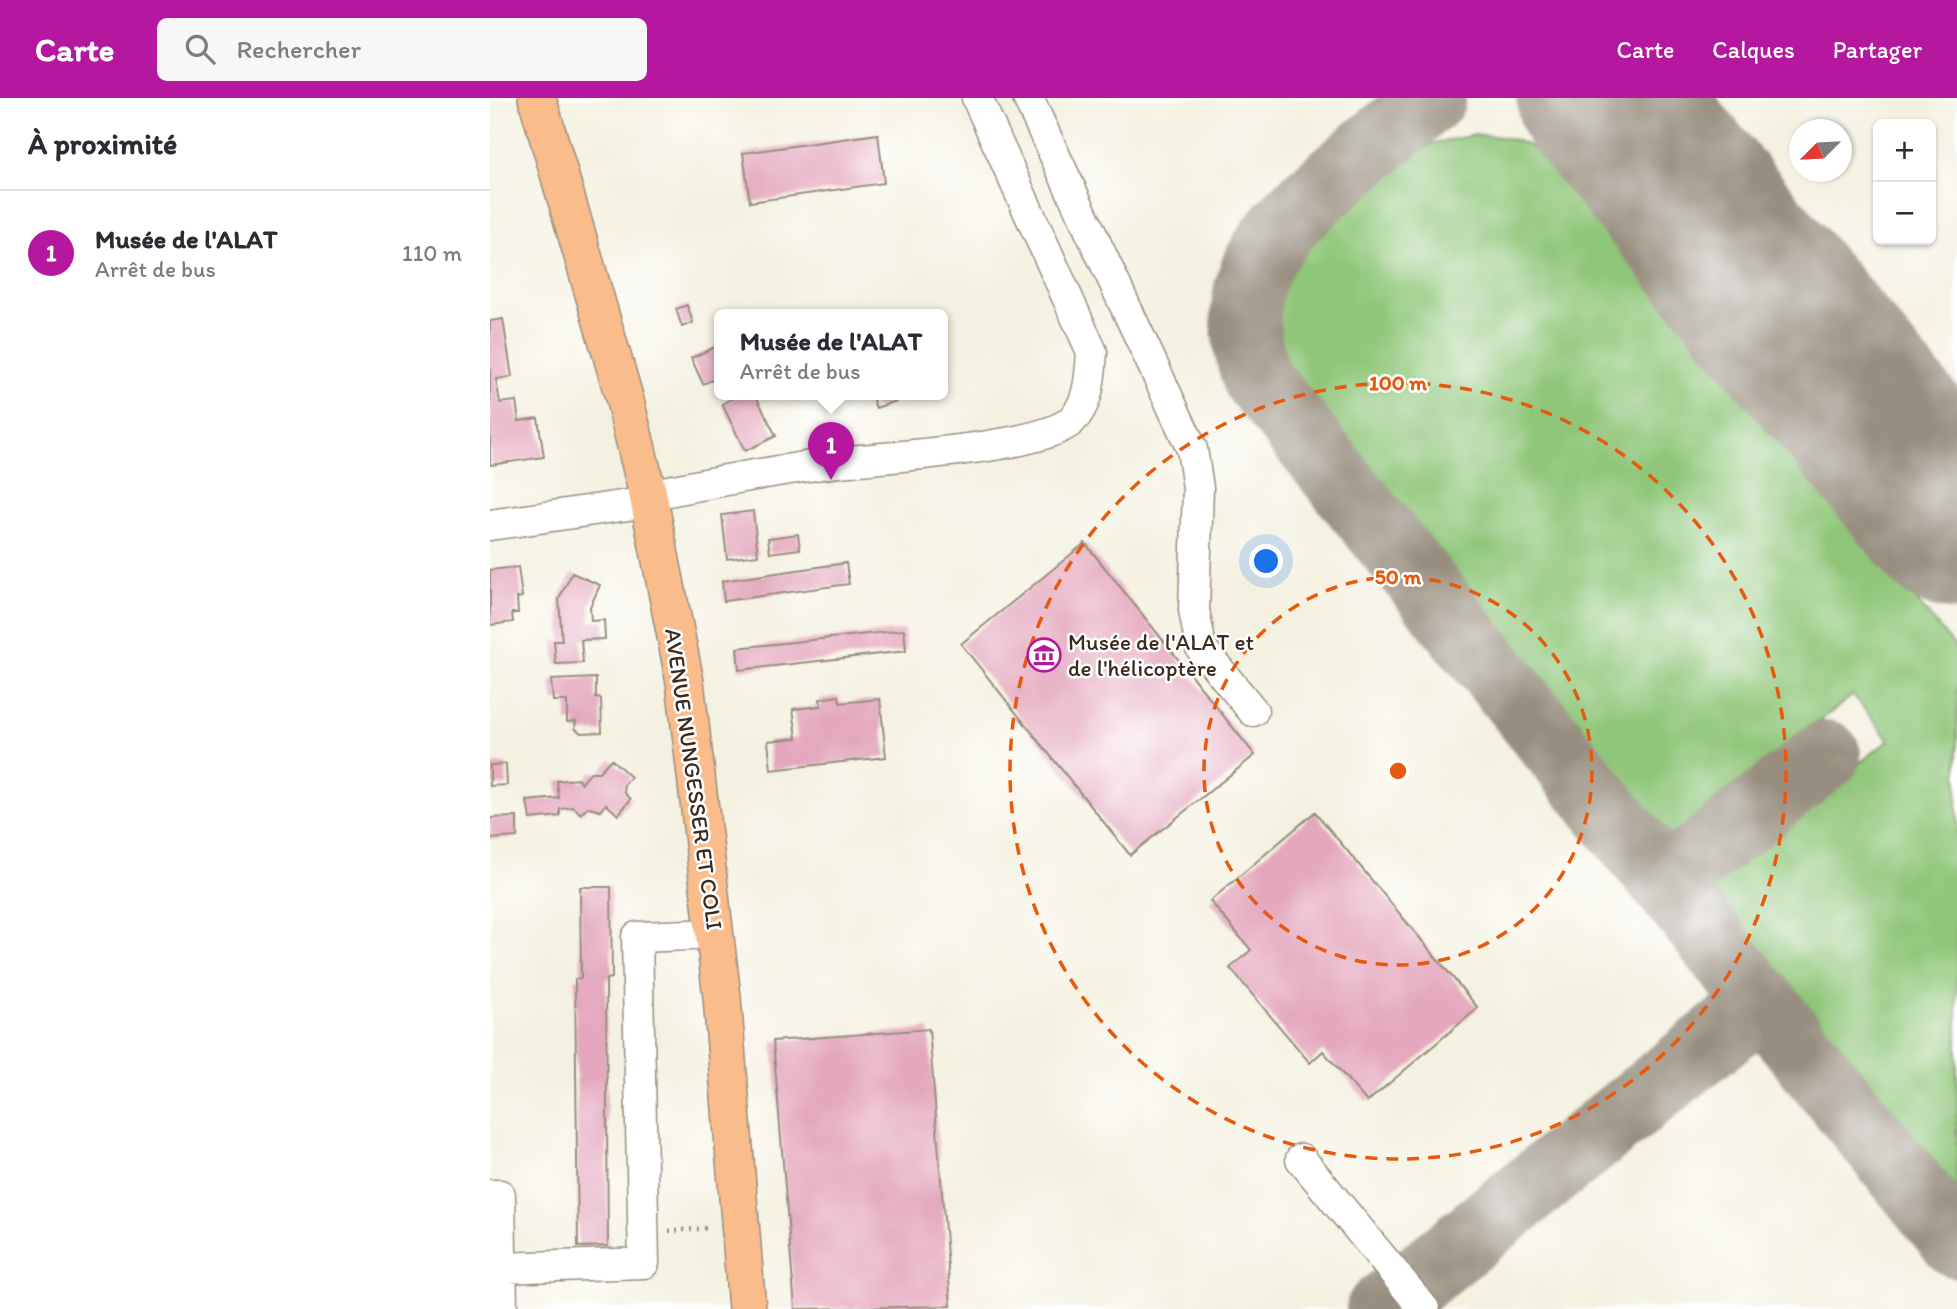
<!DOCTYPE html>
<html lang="fr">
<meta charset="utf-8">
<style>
:root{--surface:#fff;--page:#f7f7f7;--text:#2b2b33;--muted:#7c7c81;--line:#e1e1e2;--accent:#b5179e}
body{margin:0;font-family:Itim,sans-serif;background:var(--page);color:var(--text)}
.controls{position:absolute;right:21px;top:21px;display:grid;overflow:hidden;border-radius:10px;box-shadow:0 2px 5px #0004}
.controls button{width:63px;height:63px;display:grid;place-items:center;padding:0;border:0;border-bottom:2px solid var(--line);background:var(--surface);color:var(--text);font:35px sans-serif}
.compass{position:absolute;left:1299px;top:21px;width:63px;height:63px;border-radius:50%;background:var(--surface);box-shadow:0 2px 5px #0004;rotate:246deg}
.you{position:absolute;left:777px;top:464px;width:24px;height:24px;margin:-18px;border:5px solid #fff;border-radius:50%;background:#1a73e8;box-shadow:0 0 0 10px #1a73e833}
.badge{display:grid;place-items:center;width:46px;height:46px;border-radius:50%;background:var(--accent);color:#fff;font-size:23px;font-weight:700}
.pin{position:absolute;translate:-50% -58px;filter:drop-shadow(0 2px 4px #0008)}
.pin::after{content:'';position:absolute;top:37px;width:24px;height:21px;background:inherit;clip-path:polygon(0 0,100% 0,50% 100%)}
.popup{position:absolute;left:224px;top:211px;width:234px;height:91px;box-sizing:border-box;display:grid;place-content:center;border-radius:10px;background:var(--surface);filter:drop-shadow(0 2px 5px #0005);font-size:23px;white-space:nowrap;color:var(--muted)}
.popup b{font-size:26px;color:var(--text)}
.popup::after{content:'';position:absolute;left:50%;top:100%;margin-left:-14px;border:14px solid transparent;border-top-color:var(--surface)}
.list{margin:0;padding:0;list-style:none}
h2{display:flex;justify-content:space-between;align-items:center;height:91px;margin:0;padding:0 28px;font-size:30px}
h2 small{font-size:23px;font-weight:400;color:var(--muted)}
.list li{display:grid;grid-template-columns:46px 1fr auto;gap:21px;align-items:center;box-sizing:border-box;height:126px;padding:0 28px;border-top:2px solid var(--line)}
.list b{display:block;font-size:26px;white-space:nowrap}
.list p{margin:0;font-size:23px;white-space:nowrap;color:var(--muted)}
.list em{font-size:23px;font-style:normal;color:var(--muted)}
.icon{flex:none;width:38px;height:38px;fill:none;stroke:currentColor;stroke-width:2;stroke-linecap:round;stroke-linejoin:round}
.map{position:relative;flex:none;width:1467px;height:1211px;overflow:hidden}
header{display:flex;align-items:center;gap:42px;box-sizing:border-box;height:98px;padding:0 35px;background:var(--accent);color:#fff}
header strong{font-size:33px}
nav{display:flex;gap:38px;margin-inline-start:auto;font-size:24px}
.search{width:490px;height:63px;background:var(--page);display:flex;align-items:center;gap:18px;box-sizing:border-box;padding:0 24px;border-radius:10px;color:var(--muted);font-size:26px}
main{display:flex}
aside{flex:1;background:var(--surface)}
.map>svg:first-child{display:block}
.green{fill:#8fc679;stroke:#65784c;stroke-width:2;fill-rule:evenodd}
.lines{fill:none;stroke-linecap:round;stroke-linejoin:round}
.taxiway{stroke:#988e7f;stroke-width:70}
.runway{stroke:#988e7f;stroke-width:175}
.building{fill:#e4a7bd}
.minor-casing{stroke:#988e7f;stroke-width:33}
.major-casing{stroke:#988e7f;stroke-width:40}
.path{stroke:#988e7f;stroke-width:4.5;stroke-dasharray:2 5;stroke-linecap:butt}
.minor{stroke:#fff;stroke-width:30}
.major{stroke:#f9bc8a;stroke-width:37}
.ring{fill:none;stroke:#e8590c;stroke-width:3.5;stroke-dasharray:12 9}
.labels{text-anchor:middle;stroke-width:5;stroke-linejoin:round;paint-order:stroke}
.poi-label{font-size:23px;fill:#3b2a1e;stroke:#fff;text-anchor:start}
.street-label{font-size:23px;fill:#3b2a1e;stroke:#fff}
.centre{fill:#e8590c;stroke:#fff;stroke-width:3.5}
.ring-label{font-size:21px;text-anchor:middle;font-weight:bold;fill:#e8590c;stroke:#fff;stroke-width:5;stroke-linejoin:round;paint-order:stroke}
</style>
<header>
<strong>Carte</strong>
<div class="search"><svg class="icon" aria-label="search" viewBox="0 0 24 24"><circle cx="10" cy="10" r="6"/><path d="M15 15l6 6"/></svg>Rechercher</div>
<nav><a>Carte</a><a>Calques</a><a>Partager</a></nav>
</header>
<main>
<aside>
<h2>À proximité<small></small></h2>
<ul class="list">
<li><span class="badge">1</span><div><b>Musée de l'ALAT</b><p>Arrêt de bus</p></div><em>110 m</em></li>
</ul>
</aside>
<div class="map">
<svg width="1467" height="1211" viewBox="0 0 1467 1211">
<rect width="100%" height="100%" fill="#fff"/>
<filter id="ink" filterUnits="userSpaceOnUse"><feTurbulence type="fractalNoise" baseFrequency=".0143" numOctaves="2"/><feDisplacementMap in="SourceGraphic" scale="14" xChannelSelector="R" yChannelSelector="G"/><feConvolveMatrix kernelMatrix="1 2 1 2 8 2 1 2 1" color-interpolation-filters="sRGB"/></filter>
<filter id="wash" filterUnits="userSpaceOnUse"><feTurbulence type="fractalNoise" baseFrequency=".00686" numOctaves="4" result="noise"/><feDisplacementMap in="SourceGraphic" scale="28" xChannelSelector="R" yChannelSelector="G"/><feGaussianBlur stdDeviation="1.57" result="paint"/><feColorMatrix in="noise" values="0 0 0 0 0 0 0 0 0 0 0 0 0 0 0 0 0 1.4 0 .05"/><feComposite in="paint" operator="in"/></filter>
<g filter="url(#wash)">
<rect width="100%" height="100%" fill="#f4f1e0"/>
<path class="green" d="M985,37C1016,37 1040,44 1063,64L1467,551V1098L816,302C779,252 770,203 810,150L923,57L944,45ZM1363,597L1399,642L1353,678L1317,633Z"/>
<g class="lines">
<path class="taxiway" d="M941,0C911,25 880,50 850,76C779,135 733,182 767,281L1467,1145
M1109,0L1114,7
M1164,772L1175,777L1187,776L1336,657
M891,1211L1260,914L1272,913L1282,918"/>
<path class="runway" d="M1114,0L1467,425"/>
</g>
<g id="blocks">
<path class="building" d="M388,36L394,85L260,104L253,55Z
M197,207L203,225L192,229L186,211Z
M13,221L22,279L6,281L10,305L26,303L29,323L48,320L54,359L0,367V223Z
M225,249L229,258V279L213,286L201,260Z
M251,296H265L286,338L255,353L232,306Z
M381,296H424V297L386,310Z
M263,413L268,457L237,461L232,417Z
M308,436L310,451L280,455L278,440Z
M595,445L765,657L640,757L471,546Z
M356,465L359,486L234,503L232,483Z
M28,469L32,499L27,500L28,515H22L23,524L0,527V472Z
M82,475L110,487L100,509L101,523L114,522L115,541L91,542L93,565L66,566L64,543H72L69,501Z
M414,532L416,553L249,572L247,550Z
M106,580V600L111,601L112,634L91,635L85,630L86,623L77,624V603H63L61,582Z
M349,598L350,605L390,601L396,659L281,672L278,643L307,640L303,611L331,608L330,601Z
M121,661L141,679L134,687L135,695L141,701L128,717L116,706L110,713L98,709L91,716L83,709L70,711V718L40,721L37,703L69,700L67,683L88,681L92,685L101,674H109Z
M16,666L17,687L0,688V667Z
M825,714L988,910L877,1004L833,953L820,965L740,870L761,852L720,803Z
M27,719V739L0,741V720Z
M90,789H121L122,880L116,881L118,1148L88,1149L85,881L91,880Z
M439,931L461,1208L305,1211L283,943Z"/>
</g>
</g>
<g filter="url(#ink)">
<use href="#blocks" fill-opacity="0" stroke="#988e7f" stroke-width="2"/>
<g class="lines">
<defs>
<path id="minor" d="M538,0L702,351L708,390L704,512L711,550L763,613
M0,427L145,406L158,397C219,385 280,373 341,365C389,359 550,351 581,323C600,305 600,278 602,254L487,0
M811,1061L934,1211
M0,1097H10L12,1211
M11,1170L154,1165L147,839L225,836"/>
<path id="major" d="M47,0L134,299L158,397L195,584L232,899L257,1211"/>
</defs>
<use href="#minor" class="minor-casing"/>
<use href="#major" class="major-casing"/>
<path class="path" d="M179,1133L219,1130"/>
<use href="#minor" class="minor"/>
<use href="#major" class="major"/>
</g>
</g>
<g class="ring">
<circle cx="908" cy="673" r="194"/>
<circle cx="908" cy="673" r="388"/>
</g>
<defs>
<symbol id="museum-ring" viewBox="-11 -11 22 22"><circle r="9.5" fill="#fff" stroke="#b5179e" stroke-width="1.5"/><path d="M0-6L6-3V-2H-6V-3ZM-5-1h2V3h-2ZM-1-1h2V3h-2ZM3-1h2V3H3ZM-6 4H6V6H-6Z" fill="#b5179e"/></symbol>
</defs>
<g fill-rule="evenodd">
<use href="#museum-ring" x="535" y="538" width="38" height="38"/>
</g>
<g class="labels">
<g class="poi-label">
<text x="578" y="552">Musée de l'ALAT et<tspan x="578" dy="26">de l'hélicoptère</tspan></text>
</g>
<g class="street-label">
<text transform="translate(204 681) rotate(82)" y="8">AVENUE NUNGESSER ET COLI</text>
</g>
</g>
<circle cx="908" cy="673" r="10" class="centre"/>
<g class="ring-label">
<text x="908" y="292">100 m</text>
<text x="908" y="486">50 m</text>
</g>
</svg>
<div class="controls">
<button>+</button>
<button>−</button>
</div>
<svg class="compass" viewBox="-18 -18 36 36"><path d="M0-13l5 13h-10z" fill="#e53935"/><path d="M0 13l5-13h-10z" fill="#7c7c81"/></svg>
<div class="you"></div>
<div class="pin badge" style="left:341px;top:382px">1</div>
<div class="popup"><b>Musée de l'ALAT</b>Arrêt de bus</div>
</div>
</main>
